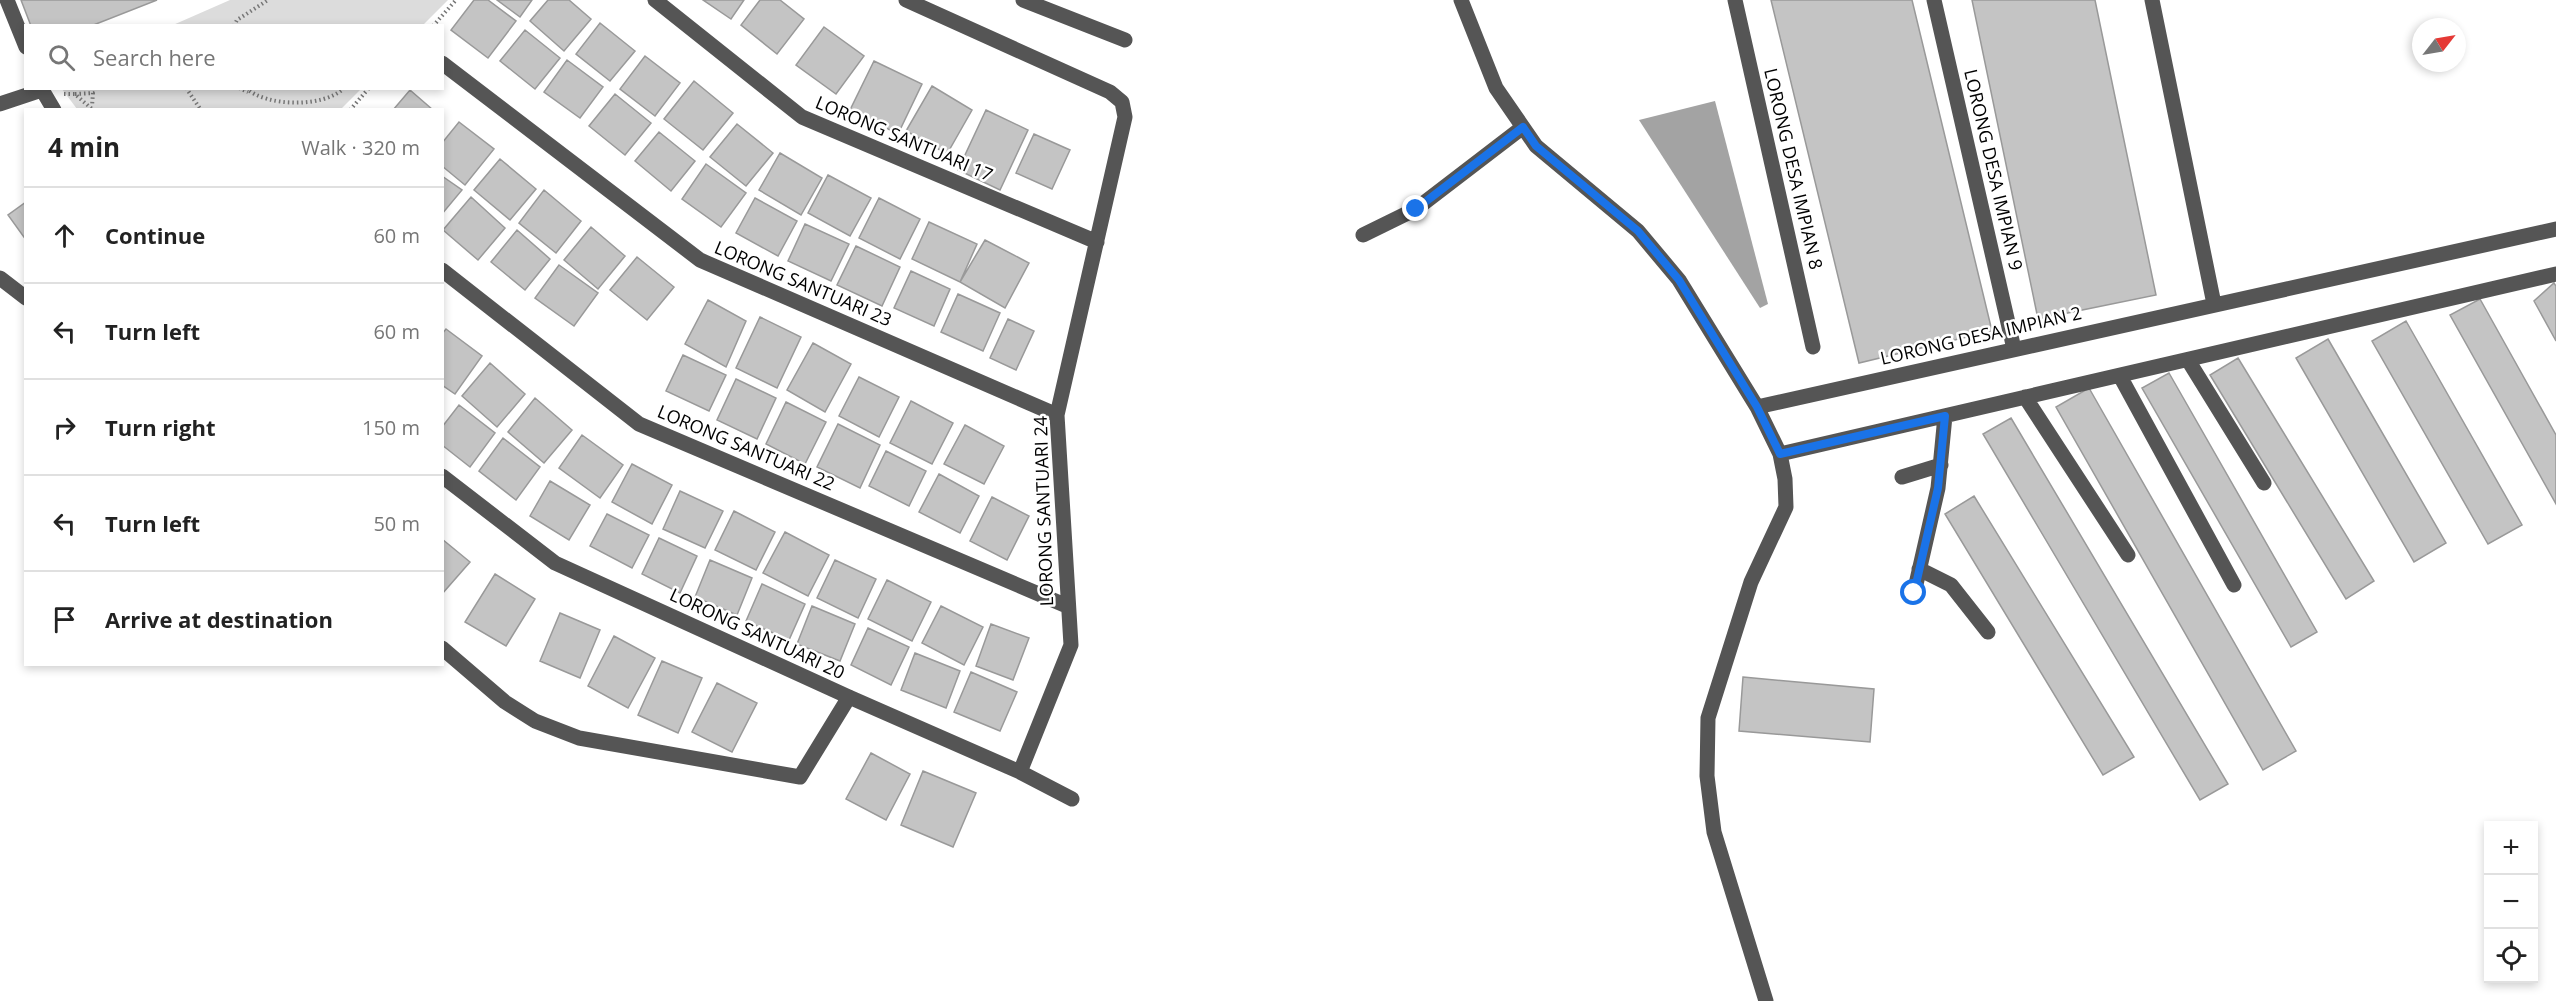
<!DOCTYPE html>
<meta charset="utf-8">
<style>
:root{--surface:#fff;--page:#f6f6f6;--text:#222;--muted:#767676;--line:#e0e0e0}
body{margin:0;font-family:"Open Sans",sans-serif;background:var(--page);color:var(--text)}
.controls{position:absolute;right:18px;bottom:18px;display:grid;overflow:hidden;border-radius:0px;box-shadow:0 3px 9px #0003}
.controls button{width:54px;height:54px;display:grid;place-items:center;padding:0;border:0;border-bottom:2px solid var(--line);background:var(--surface);color:var(--text);font:30px sans-serif}
.compass{position:absolute;left:2412px;top:18px;width:54px;height:54px;border-radius:50%;background:var(--surface);box-shadow:0 3px 9px #0003;rotate:59deg}
.stop{position:absolute;width:18px;height:18px;margin:-14px;border:4px solid #1a73e8;border-radius:50%;background:#fff}
.stop.end{background:#1a73e8;border-color:#fff;box-shadow:0 2px 6px #0008}
.list{margin:0;padding:0;list-style:none}
h2{display:flex;justify-content:space-between;align-items:center;height:78px;margin:0;padding:0 24px;font-size:26px}
h2 small{font-size:20px;font-weight:400;color:var(--muted)}
.list li{display:grid;grid-template-columns:39px 1fr auto;gap:18px;align-items:center;box-sizing:border-box;height:96px;padding:0 24px;border-top:2px solid var(--line)}
.list b{display:block;font-size:22px;white-space:nowrap}
.list em{font-size:20px;font-style:normal;color:var(--muted)}
.icon{flex:none;width:33px;height:33px;fill:none;stroke:currentColor;stroke-width:2;stroke-linecap:round;stroke-linejoin:round}
.map{position:relative;flex:none;width:2556px;height:1001px;overflow:hidden}
.search{position:absolute;background:var(--surface);box-shadow:0 3px 9px #0003;left:24px;top:24px;width:420px;height:66px;display:flex;align-items:center;gap:15px;box-sizing:border-box;padding:0 21px;border-radius:0px;color:var(--muted);font-size:22px}
.panel{position:absolute;background:var(--surface);box-shadow:0 3px 9px #0003;left:24px;top:108px;width:420px;height:558px;border-radius:0px}
.map>svg:first-child{display:block}
.green{fill:#dcdcdc}
.water{fill:#a3a3a3}
.building{fill:#c4c4c4;stroke:#999;stroke-width:1.5}
.lines{fill:none;stroke-linecap:round;stroke-linejoin:round}
.path{stroke:#777;stroke-width:4;stroke-dasharray:1.5 3;stroke-linecap:butt}
.minor{stroke:#555;stroke-width:15}
.route{stroke:#1a73e8;stroke-width:8}
.labels{text-anchor:middle;stroke-width:5;stroke-linejoin:round;paint-order:stroke}
.street-label{font-size:18px;fill:#000;stroke:#fff}
</style>
<div class="map">
<svg width="2556" height="1001" viewBox="0 0 2556 1001">
<rect width="100%" height="100%" fill="#fff"/>
<path class="green" d="M230,0H448L423,25H173Z
M62,89H361L340,110L77,109Z"/>
<path class="water" d="M1715,101L1768,304L1760,308L1639,120Z"/>
<path class="building" d="M21,0H157L91,26H31Z
M474,0H488L516,21L488,58L451,30Z
M497,0H532L520,17Z
M548,0H569L591,19L564,51L530,21Z
M703,0H744L731,19Z
M760,0H780L804,19L777,54L741,25Z
M1771,0H1912L1992,331L1859,363Z
M1972,0H2095L2156,295L2038,319Z
M600,23L635,51L610,81L576,54Z
M824,27L864,56L836,94L796,65Z
M525,30L560,58L535,89L500,61Z
M645,56L680,83L655,116L620,89Z
M567,60L603,87L580,118L544,92Z
M874,61L922,84L898,134L850,110Z
M694,81L733,113L703,150L664,119Z
M932,86L972,110L947,154L906,131Z
M410,90L433,110H393Z
M615,94L651,123L625,155L589,126Z
M986,110L1028,130L1000,190L958,170Z
M459,122L494,149L465,185L442,166V143Z
M737,124L773,153L746,186L710,157Z
M659,132L695,161L671,191L635,161Z
M1034,134L1070,150L1052,189L1016,173Z
M780,153L822,178L801,215L759,190Z
M500,159L536,189L510,220L474,190Z
M706,164L746,193L721,227L682,199Z
M828,175L871,198L850,236L808,213Z
M442,176L462,190L442,214Z
M544,190L581,221L556,253L519,223Z
M471,197L505,228L478,260L443,230Z
M755,198L797,221L778,256L736,233Z
M879,198L920,219L900,259L859,238Z
M26,202V240L8,215Z
M929,222L977,244L960,282L912,259Z
M805,224L849,244L831,281L788,261Z
M591,227L625,256L598,289L564,260Z
M517,230L550,259L525,290L491,262Z
M985,240L1029,263L1005,308L960,282Z
M856,246L900,267L882,306L837,285Z
M637,257L674,287L647,320L610,290Z
M559,265L598,293L574,326L535,298Z
M911,271L950,289L934,326L894,308Z
M2554,283L2556,286V341L2534,301Z
M958,294L1000,313L983,351L941,332Z
M2480,299L2556,435V504L2450,315Z
M708,300L746,321L726,367L685,344Z
M760,317L801,337L777,388L736,368Z
M1008,319L1034,331L1016,370L990,358Z
M2406,321L2522,525L2488,544L2372,341Z
M446,329L482,356L455,394L442,385V334Z
M2328,339L2446,543L2414,562L2296,358Z
M813,343L851,364L825,412L787,390Z
M683,355L726,375L709,411L666,391Z
M2238,358L2374,581L2346,599L2210,375Z
M490,363L525,394L497,427L462,396Z
M2169,373L2317,632L2291,647L2142,388Z
M859,377L899,397L879,437L839,416Z
M736,379L776,398L757,439L717,420Z
M2089,388L2296,751L2263,770L2056,407Z
M535,398L572,430L544,463L508,432Z
M911,401L953,423L932,464L890,443Z
M786,402L826,422L805,464L766,444Z
M459,405L495,433L470,467L442,445V427Z
M2011,418L2228,784L2200,800L1983,434Z
M838,424L880,445L860,488L817,467Z
M965,425L1004,446L984,484L944,464Z
M582,435L623,465L600,498L559,468Z
M503,438L540,467L516,500L479,471Z
M886,451L926,471L909,506L869,486Z
M632,464L672,485L652,524L612,502Z
M939,474L979,496L960,533L919,512Z
M550,481L590,505L569,540L530,516Z
M680,491L723,511L705,548L663,529Z
M1974,496L2134,757L2103,775L1945,514Z
M992,497L1029,516L1007,560L970,541Z
M734,511L775,532L756,570L715,550Z
M607,514L649,535L632,568L590,546Z
M785,532L829,555L808,596L763,573Z
M659,538L697,556L680,593L642,574Z
M442,539L470,562L442,594Z
M710,560L752,578L737,615L695,597Z
M835,560L876,579L858,618L817,598Z
M495,574L535,599L506,646L465,622Z
M887,580L931,602L912,641L868,619Z
M762,584L805,604L789,640L746,621Z
M812,606L855,624L840,661L797,644Z
M941,606L983,627L964,665L922,643Z
M560,613L600,630L580,678L540,661Z
M991,624L1029,638L1013,680L976,666Z
M868,628L909,647L891,685L851,665Z
M614,636L655,658L628,708L588,686Z
M915,653L960,671L946,708L901,690Z
M662,661L702,678L678,733L638,715Z
M971,672L1017,692L1000,731L954,712Z
M1743,677L1874,689L1870,742L1739,731Z
M717,683L757,703L732,752L692,732Z
M871,753L910,774L886,820L846,799Z
M923,771L976,793L953,847L901,825Z"/>
<g class="lines">
<path class="path" d="M234,26L237,20L268,0
M433,26L456,0
M186,88L201,110
M239,88L248,92
M246,88C266,107 324,108 344,88
M64,94H75L93,110
M75,94L93,93L92,106
M350,110L369,88"/>
<path class="minor" d="M7,0L26,47
M655,0L802,117L1097,242
M906,0L1110,92L1122,102L1125,117L1057,415L1071,645L1020,772
M1023,0L1125,40
M1461,0L1496,88L1536,146L1638,231L1679,280L1757,407L1780,454L1785,479L1786,507L1751,582L1708,718L1707,776L1714,832L1766,1001
M1735,0L1813,347
M1934,0L2014,349
M2152,0L2214,304
M442,63L700,260L1057,415
M41,88L54,110
M0,104L42,90
M1363,235L1416,209L1523,127
M442,270L639,424L1067,606
M0,278L26,298
M2188,360L2264,483
M2120,376L2234,585
M2025,397L2128,555
M1757,407L2556,229
M1780,454L2556,274
M442,476L555,563L849,697L1020,772L1072,799
M1902,477L1941,465
M1919,569L1951,585L1988,632
M1914,593L1938,488L1945,416
M442,648L505,702L535,721L579,738L800,777L849,697"/>
</g>
<g class="lines">
<path class="route" d="M1416,209L1523,127L1536,146L1638,231L1679,280L1757,407L1780,454L1945,416L1938,488L1914,593"/>
</g>
<g class="labels">
<g class="street-label">
<text transform="translate(904 139) rotate(23)" y="6">LORONG SANTUARI 17</text>
<text transform="translate(1793 169) rotate(77)" y="6">LORONG DESA IMPIAN 8</text>
<text transform="translate(1993 170) rotate(77)" y="6">LORONG DESA IMPIAN 9</text>
<text transform="translate(803 284) rotate(23)" y="6">LORONG SANTUARI 23</text>
<text transform="translate(1981 336) rotate(-13)" y="6">LORONG DESA IMPIAN 2</text>
<text transform="translate(746 448) rotate(23)" y="6">LORONG SANTUARI 22</text>
<text transform="translate(1044 511) rotate(-92)" y="6">LORONG SANTUARI 24</text>
<text transform="translate(757 634) rotate(25)" y="6">LORONG SANTUARI 20</text>
</g>
</g>
</svg>
<div class="controls">
<button>+</button>
<button>−</button>
<button><svg class="icon" aria-label="locate" viewBox="0 0 24 24"><circle cx="12" cy="12" r="6"/><path d="M12 2v4M12 18v4M2 12h4M18 12h4"/></svg></button>
</div>
<svg class="compass" viewBox="-18 -18 36 36"><path d="M0-13l5 13h-10z" fill="#e53935"/><path d="M0 13l5-13h-10z" fill="#767676"/></svg>
<div class="stop" style="left:1914px;top:593px"></div>
<div class="stop end" style="left:1416px;top:209px"></div>
<div class="search"><svg class="icon" aria-label="search" viewBox="0 0 24 24"><circle cx="10" cy="10" r="6"/><path d="M15 15l6 6"/></svg>Search here</div>
<section class="panel">
<h2>4 min<small>Walk · 320 m</small></h2>
<ul class="list">
<li><svg class="icon" aria-label="ahead" viewBox="0 0 24 24"><path d="M12 20V5M6 11l6-6 6 6"/></svg><div><b>Continue</b></div><em>60 m</em></li>
<li><svg class="icon" aria-label="left" viewBox="0 0 24 24"><path d="M17 20v-9H6M10 6l-5 5 5 5"/></svg><div><b>Turn left</b></div><em>60 m</em></li>
<li><svg class="icon" aria-label="right" viewBox="0 0 24 24"><path d="M7 20v-9h11M14 6l5 5-5 5"/></svg><div><b>Turn right</b></div><em>150 m</em></li>
<li><svg class="icon" aria-label="left" viewBox="0 0 24 24"><path d="M17 20v-9H6M10 6l-5 5 5 5"/></svg><div><b>Turn left</b></div><em>50 m</em></li>
<li><svg class="icon" aria-label="arrive" viewBox="0 0 24 24"><path d="M6 21V4h12l-3 4 3 4H6"/></svg><div><b>Arrive at destination</b></div></li>
</ul>
</section>
</div>
